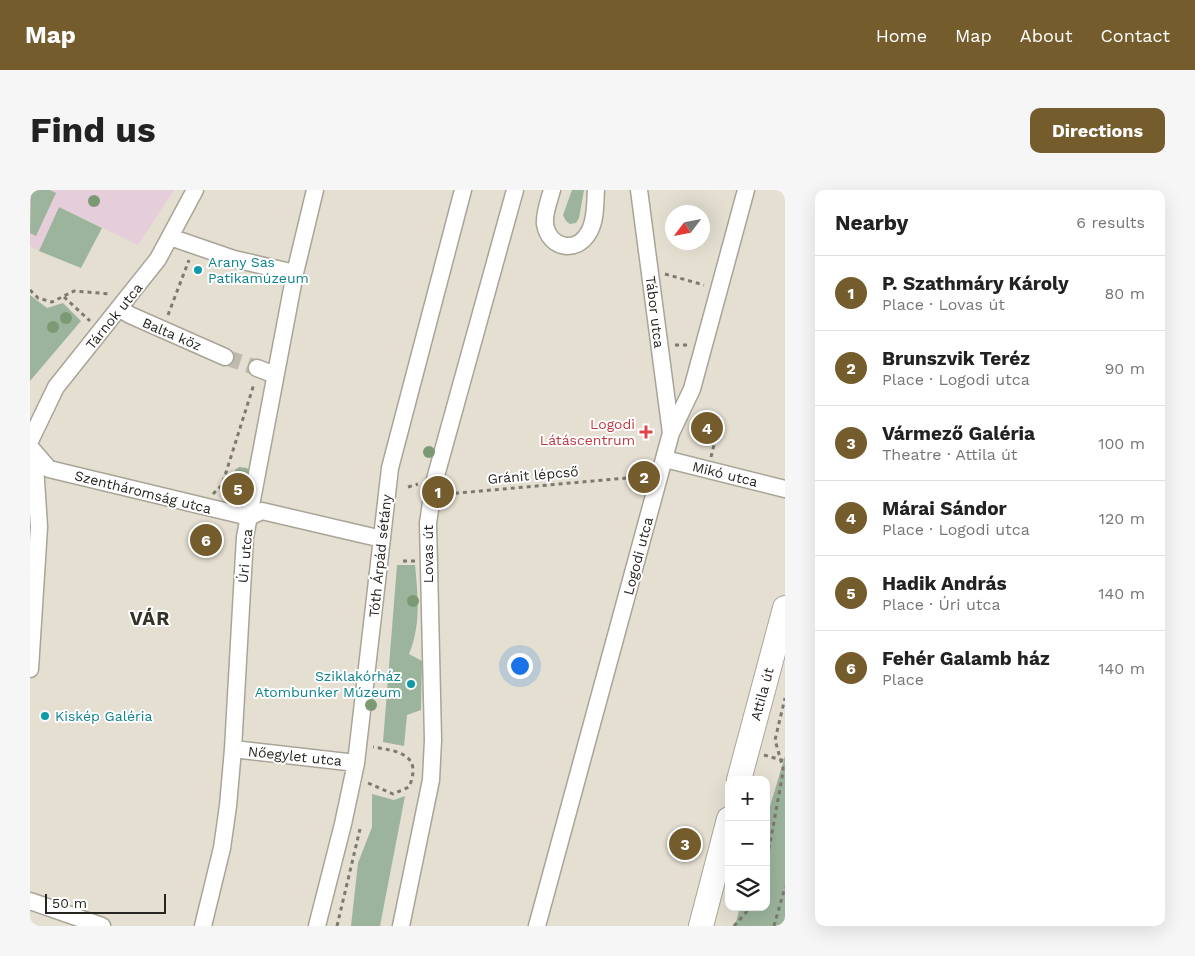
<!DOCTYPE html>
<meta charset="utf-8">
<style>
:root{--surface:#fff;--page:#f6f6f6;--text:#222;--muted:#767676;--line:#e0e0e0;--accent:#745c2c}
body{margin:0;font-family:"Work Sans",sans-serif;background:var(--page);color:var(--text)}
.controls{position:absolute;right:15px;bottom:15px;display:grid;overflow:hidden;border-radius:10px;box-shadow:0 5px 20px #0002}
.controls button{width:45px;height:45px;display:grid;place-items:center;padding:0;border:0;border-bottom:1px solid var(--line);background:var(--surface);color:var(--text);font:25px sans-serif}
.compass{position:absolute;left:635px;top:15px;width:45px;height:45px;border-radius:50%;background:var(--surface);box-shadow:0 5px 20px #0002;rotate:238deg}
.scale{position:absolute;left:15px;bottom:12px;width:121px;box-sizing:border-box;padding-left:5px;border:2px solid #26241f;border-top:0;font-size:14px;line-height:18px;white-space:nowrap;color:#26241f;-webkit-text-stroke:4px #fff;paint-order:stroke}
.you{position:absolute;left:489px;top:475px;width:18px;height:18px;margin:-12px;border:4px solid #fff;border-radius:50%;background:#1a73e8;box-shadow:0 0 0 8px #1a73e833}
.badge{display:grid;place-items:center;width:32px;height:32px;border-radius:50%;background:var(--accent);color:#fff;font-size:16px;font-weight:700}
.pin{position:absolute;translate:-50% -50%;border:2px solid #fff;box-shadow:0 1px 5px #0006}
.list{margin:0;padding:0;list-style:none}
h2{display:flex;justify-content:space-between;align-items:center;height:65px;margin:0;padding:0 20px;font-size:21px}
h2 small{font-size:16px;font-weight:400;color:var(--muted)}
.list li{display:grid;grid-template-columns:32px 1fr auto;gap:15px;align-items:center;box-sizing:border-box;height:75px;padding:0 20px;border-top:1px solid var(--line)}
.list b{display:block;font-size:19px;white-space:nowrap}
.list p{margin:0;font-size:16px;white-space:nowrap;color:var(--muted)}
.list em{font-size:16px;font-style:normal;color:var(--muted)}
.icon{flex:none;width:28px;height:28px;fill:none;stroke:currentColor;stroke-width:2;stroke-linecap:round;stroke-linejoin:round}
.map{position:relative;flex:none;width:755px;height:736px;overflow:hidden;border-radius:10px}
header{display:flex;align-items:center;gap:30px;box-sizing:border-box;height:70px;padding:0 25px;background:var(--accent);color:#fff}
header strong{font-size:24px}
nav{display:flex;gap:28px;margin-inline-start:auto;font-size:18px}
.intro{display:flex;align-items:center;justify-content:space-between;box-sizing:border-box;height:120px;padding:0 30px}
h1{margin:0;font-size:35px}
.button{padding:12px 22px;border-radius:10px;background:var(--accent);color:#fff;font-size:18px;font-weight:700}
main{display:flex;gap:30px;padding:0 30px}
aside{flex:1;background:var(--surface);border-radius:10px;box-shadow:0 5px 20px #0002}
.map>svg:first-child{display:block}
.education{fill:#e5ced9}
.green{fill:#9bb49b}
.lines{fill:none;stroke-linecap:round;stroke-linejoin:round}
.street-tunnel{stroke:#bebaad;stroke-width:16;stroke-dasharray:16 8;stroke-linecap:butt}
.street-casing{stroke:#a9a497;stroke-width:19}
.secondary-casing{stroke:#a9a497;stroke-width:26}
.path{stroke:#7c7970;stroke-width:3;stroke-dasharray:4 4;stroke-linecap:butt}
.street{stroke:#fff;stroke-width:16}
.secondary{stroke:#fff;stroke-width:24}
.tree{fill:#7c9975}
.culture-dot{fill:#0f9aa8;stroke:#fff;stroke-width:2}
.health-dot{fill:#e0444e;stroke:#fff;stroke-width:2}
.labels{text-anchor:middle;stroke-width:4;stroke-linejoin:round;paint-order:stroke}
.culture-label{font-size:14px;fill:#0d838f;stroke:#fff;text-anchor:start}
.street-label{font-size:14px;fill:#26241f;stroke:#fff}
.health-label{font-size:14px;fill:#be3a42;stroke:#fff;text-anchor:end}
.district-label{font-size:19px;font-weight:bold;letter-spacing:1px;fill:#383329;stroke:#fff}
</style>
<header>
<strong>Map</strong>
<nav><a>Home</a><a>Map</a><a>About</a><a>Contact</a></nav>
</header>
<div class="intro"><h1>Find us</h1><a class="button">Directions</a></div>
<main>
<div class="map">
<svg width="755" height="736" viewBox="0 0 755 736">
<rect width="100%" height="100%" fill="#e4dfd1"/>
<path class="education" d="M0,0H144L108,55L29,17L9,61L0,56Z"/>
<path class="green" d="M1,0H20L26,3L6,46L0,43Z
M542,0H554L549,28L546,33L540,34L536,31L533,25Z
M29,17L72,38L51,78L9,61Z
M0,105L17,118L33,113L51,131L0,191Z
M209,277L217,278L221,283L214,312L209,314L200,312L197,307L205,280Z
M367,375H385C388,406 391,435 379,464L392,471L391,520L377,525L374,556L353,552Z
M755,566V736H705L710,717H736V630Z
M342,604L364,610L375,606L350,736H321L328,673L342,637Z"/>
<g class="lines">
<path class="street-tunnel" d="M195,167L227,178"/>
<defs>
<path id="street" d="M522,0C519,11 514,23 515,34C519,59 547,64 559,42C566,30 565,13 566,0
M609,0L641,243
M140,47L204,69L265,83
M90,119L100,125L195,167
M227,178L245,185
M0,251L26,197L128,69L165,0
M0,257L19,279L219,327L232,321L352,349
M0,260L5,275L9,337L0,479
M635,269L755,299
M203,559L326,573
M0,711L72,736
M173,736L192,658L198,616L203,559L215,347L265,83L285,0
M287,736L313,634L326,573L360,278L433,0
M371,736L401,590L403,550L398,333L404,293L485,0
M507,736L641,243L662,199L716,0"/>
<path id="secondary" d="M709,590L755,418
M671,736L699,629"/>
</defs>
<use href="#street" class="street-casing"/>
<use href="#secondary" class="secondary-casing"/>
<path class="path" d="M635,84L674,95
M0,100L8,108L22,112L44,101L81,104
M34,107L60,131
M138,125L159,70
M645,155H659
M681,267L684,255
M192,295L207,298V296
M610,295L608,287L614,280
M378,297L388,294
M183,304L192,295L224,194
M417,304L608,287
M373,371H385
M734,565L755,571
M338,593L363,604L379,597C393,564 368,561 343,557
M736,675L752,588L753,578L745,550L755,508
M307,736L330,639
M704,736L721,717
M744,736L755,697"/>
<use href="#street" class="street"/>
<use href="#secondary" class="secondary"/>
</g>
<g class="tree">
<circle cx="64" cy="11" r="6"/>
<circle cx="36" cy="128" r="6"/>
<circle cx="23" cy="137" r="6"/>
<circle cx="399" cy="262" r="6"/>
<circle cx="383" cy="411" r="6"/>
<circle cx="341" cy="515" r="6"/>
</g>
<g class="culture-dot">
<circle cx="168" cy="80" r="5"/>
<circle cx="381" cy="494" r="5"/>
<circle cx="15" cy="526" r="5"/>
</g>
<path class="health-dot" d="M613.5 234.5h5v5h5v5h-5v5h-5v-5h-5v-5h5z"/>
<g class="labels">
<g class="culture-label">
<text x="178" y="77">Arany Sas<tspan x="178" dy="16">Patikamúzeum</tspan></text>
<text x="371" y="491" text-anchor="end">Sziklakórház<tspan x="371" dy="16">Atombunker Múzeum</tspan></text>
<text x="25" y="531">Kiskép Galéria</text>
</g>
<g class="street-label">
<text transform="translate(625 122) rotate(83)" y="5">Tábor utca</text>
<text transform="translate(84 126) rotate(-51)" y="5">Tárnok utca</text>
<text transform="translate(142 144) rotate(23)" y="5">Balta köz</text>
<text transform="translate(695 284) rotate(14)" y="5">Mikó utca</text>
<text transform="translate(503 285) rotate(-5)" y="5">Gránit lépcső</text>
<text transform="translate(113 302) rotate(14)" y="5">Szentháromság utca</text>
<text transform="translate(398 364) rotate(-90)" y="5">Lovas út</text>
<text transform="translate(215 366) rotate(-85)" y="5">Úri utca</text>
<text transform="translate(350 366) rotate(-84)" y="5">Tóth Árpád sétány</text>
<text transform="translate(608 366) rotate(-75)" y="5">Logodi utca</text>
<text transform="translate(732 504) rotate(-75)" y="5">Attila út</text>
<text transform="translate(265 566) rotate(6)" y="5">Nőegylet utca</text>
</g>
<g class="health-label">
<text x="605" y="239">Logodi<tspan x="605" dy="16">Látáscentrum</tspan></text>
</g>
<g class="district-label">
<text x="120" y="435">VÁR</text>
</g>
</g>
</svg>
<div class="controls">
<button>+</button>
<button>−</button>
<button><svg class="icon" aria-label="layers" viewBox="0 0 24 24"><path d="M12 4l9 5-9 5-9-5zM3 14l9 5 9-5"/></svg></button>
</div>
<svg class="compass" viewBox="-18 -18 36 36"><path d="M0-13l5 13h-10z" fill="#e53935"/><path d="M0 13l5-13h-10z" fill="#767676"/></svg>
<div class="scale">50 m</div>
<div class="you"></div>
<div class="pin badge" style="left:408px;top:302px">1</div>
<div class="pin badge" style="left:614px;top:287px">2</div>
<div class="pin badge" style="left:655px;top:654px">3</div>
<div class="pin badge" style="left:677px;top:238px">4</div>
<div class="pin badge" style="left:208px;top:299px">5</div>
<div class="pin badge" style="left:176px;top:350px">6</div>
</div>
<aside>
<h2>Nearby<small>6 results</small></h2>
<ul class="list">
<li><span class="badge">1</span><div><b>P. Szathmáry Károly</b><p>Place · Lovas út</p></div><em>80 m</em></li>
<li><span class="badge">2</span><div><b>Brunszvik Teréz</b><p>Place · Logodi utca</p></div><em>90 m</em></li>
<li><span class="badge">3</span><div><b>Vármező Galéria</b><p>Theatre · Attila út</p></div><em>100 m</em></li>
<li><span class="badge">4</span><div><b>Márai Sándor</b><p>Place · Logodi utca</p></div><em>120 m</em></li>
<li><span class="badge">5</span><div><b>Hadik András</b><p>Place · Úri utca</p></div><em>140 m</em></li>
<li><span class="badge">6</span><div><b>Fehér Galamb ház</b><p>Place</p></div><em>140 m</em></li>
</ul>
</aside>
</main>
